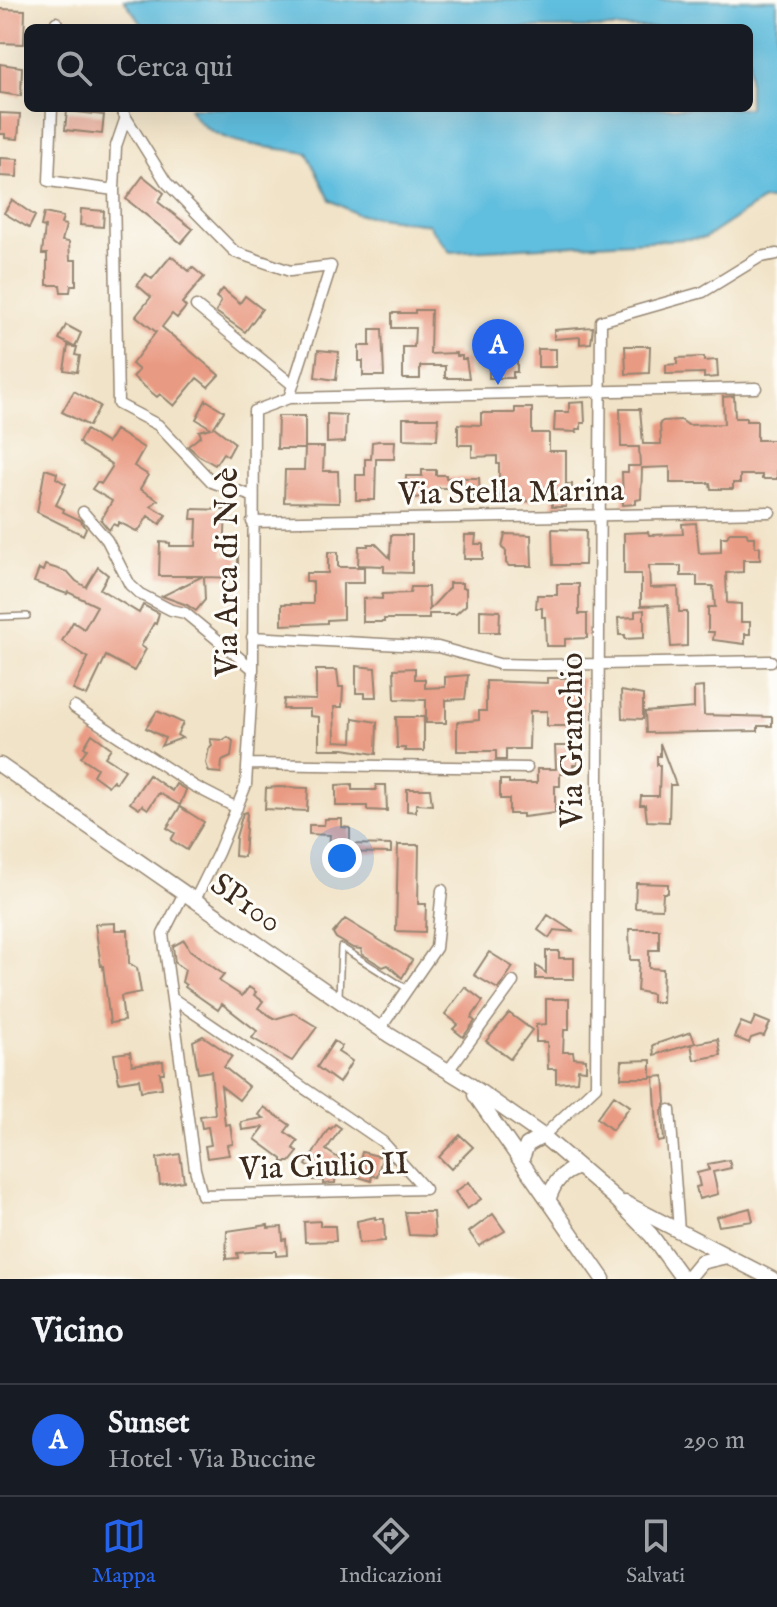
<!DOCTYPE html>
<html lang="it">
<meta charset="utf-8">
<style>
:root{--surface:#171b24;--page:#20242c;--text:#f1f3f6;--muted:#9ea1a6;--line:#363941;--accent:#2563eb}
body{margin:0;font-family:"IM FELL English",serif;background:var(--page);color:var(--text)}
.you{position:absolute;left:342px;top:858px;width:28px;height:28px;margin:-20px;border:6px solid #fff;border-radius:50%;background:#1a73e8;box-shadow:0 0 0 12px #1a73e833}
.badge{display:grid;place-items:center;width:52px;height:52px;border-radius:50%;background:var(--accent);color:#fff;font-size:26px;font-weight:700}
.pin{position:absolute;translate:-50% -66px;filter:drop-shadow(0 2px 4px #0008)}
.pin::after{content:'';position:absolute;top:42px;width:28px;height:24px;background:inherit;clip-path:polygon(0 0,100% 0,50% 100%)}
.list{margin:0;padding:0;list-style:none}
h2{display:flex;justify-content:space-between;align-items:center;height:104px;margin:0;padding:0 32px;font-size:34px}
h2 small{font-size:26px;font-weight:400;color:var(--muted)}
.list li{display:grid;grid-template-columns:52px 1fr auto;gap:24px;align-items:center;box-sizing:border-box;height:112px;padding:0 32px;border-top:2px solid var(--line)}
.list b{display:block;font-size:30px;white-space:nowrap}
.list p{margin:0;font-size:26px;white-space:nowrap;color:var(--muted)}
.list em{font-size:26px;font-style:normal;color:var(--muted)}
.icon{flex:none;width:44px;height:44px;fill:none;stroke:currentColor;stroke-width:2;stroke-linecap:round;stroke-linejoin:round}
.map{position:relative;flex:none;width:777px;height:1279px;overflow:hidden}
.search{position:absolute;background:var(--surface);box-shadow:0 8px 32px #0002;left:24px;right:24px;top:24px;height:88px;display:flex;align-items:center;gap:20px;box-sizing:border-box;padding:0 28px;border-radius:12px;color:var(--muted);font-size:30px}
.sheet{height:216px;background:var(--surface)}
nav{display:flex;justify-content:space-around;align-items:center;box-sizing:border-box;height:112px;border-top:2px solid var(--line);background:var(--surface);font-size:22px;color:var(--muted)}
nav a{display:grid;justify-items:center;gap:4px}
nav .on{color:var(--accent)}
.map>svg:first-child{display:block}
.water{fill:#60bede;stroke:#4e747e;stroke-width:2}
.building{fill:#e99a82}
.lines{fill:none;stroke-linecap:round;stroke-linejoin:round}
.lane-casing{stroke:#968672;stroke-width:8}
.street-casing{stroke:#968672;stroke-width:13}
.secondary-casing{stroke:#968672;stroke-width:17}
.lane{stroke:#fff;stroke-width:5}
.street{stroke:#fff;stroke-width:10}
.secondary{stroke:#fff;stroke-width:14}
.labels{text-anchor:middle;stroke-width:6;stroke-linejoin:round;paint-order:stroke}
.street-label{font-size:32px;fill:#3b2a1e;stroke:#fdfcf7}
</style>
<div class="map">
<svg width="777" height="1279" viewBox="0 0 777 1279">
<rect width="100%" height="100%" fill="#fdfcf7"/>
<filter id="ink" filterUnits="userSpaceOnUse"><feTurbulence type="fractalNoise" baseFrequency=".0125" numOctaves="2"/><feDisplacementMap in="SourceGraphic" scale="16" xChannelSelector="R" yChannelSelector="G"/><feConvolveMatrix kernelMatrix="1 2 1 2 8 2 1 2 1" color-interpolation-filters="sRGB"/></filter>
<filter id="wash" filterUnits="userSpaceOnUse"><feTurbulence type="fractalNoise" baseFrequency=".006" numOctaves="4" result="noise"/><feDisplacementMap in="SourceGraphic" scale="32" xChannelSelector="R" yChannelSelector="G"/><feGaussianBlur stdDeviation="1.8" result="paint"/><feColorMatrix in="noise" values="0 0 0 0 0 0 0 0 0 0 0 0 0 0 0 0 0 1.4 0 .05"/><feComposite in="paint" operator="in"/></filter>
<g filter="url(#wash)">
<rect width="100%" height="100%" fill="#f1e3c7"/>
<path class="water" d="M124,0H777V200H763L705,238L450,252L428,224L356,214L330,200L307,153C269,146 209,147 189,108H749V28H145Z"/>
<g id="blocks">
<path class="building" d="M0,9L25,10L24,44L0,43Z
M0,64L22,67L21,96L0,93Z
M67,111L104,115L102,134L65,130Z
M0,113L20,114L18,139L5,138V134H0Z
M0,158L18,159L17,177L0,176Z
M143,176L164,193L158,202L193,229L181,243L126,199Z
M12,200L35,216L29,228L4,213Z
M81,209L104,211L103,227L80,225Z
M44,213L63,217L61,224L66,225L62,241L69,242L70,260H76V285H71L70,292H61L60,285H47V254H42L45,227L41,226Z
M171,256L189,271L192,267L204,277L182,303L186,307L177,318L172,314L162,327L219,375L208,387L197,378L174,406L160,394L157,397L133,377L139,370L132,364L156,332L136,316L151,297L137,285L146,274L152,279Z
M223,289L240,303L245,296L262,309L245,332L216,312L221,301L216,297Z
M415,310H431L430,354L456,353V356H462V359H466L469,378H445V366H420V379H403V347H414L415,328H392V313H415Z
M66,325L81,333L75,347H77L75,355L80,356L77,372L64,370L68,346L74,347L59,339Z
M593,327L591,343L580,344V337L554,339V330Z
M370,329H382L384,376H363V361H359V346H370Z
M625,346H650L649,373L626,374Z
M490,348H513V356H517V372H513V378H489Z
M538,349H556V367H538Z
M318,350L339,352L336,380L315,377Z
M704,357V361L717,360L718,377L704,378V373L666,374V365L677,364V358Z
M74,391L100,406L89,426L62,412Z
M734,396L735,418H746V421H757V440H777V479H762V475H740V483H733V489H711L710,483H670V467L642,468L641,499L636,500V504L623,505L622,472H628V466H640L639,447H621L620,409H640L643,444H661L660,423L663,421L681,420L688,425L724,424L723,397Z
M206,400L224,411L214,427L235,443L228,456L223,453L215,465L198,455L188,446L201,436L199,431L211,428L196,419Z
M584,402L585,423H581V429H576L577,432L554,431L555,412H569V403Z
M515,408H532V433H549V451H566V484H572V499H566V507H552V496H533V501L499,503V464H497V456L472,457V445H458V424L481,425V413H515Z
M327,414L346,415L345,442L327,443Z
M278,416H305V447H324L323,471H338L339,503L284,502L285,470H304L305,449H277Z
M403,418H438L437,440L403,439Z
M86,430L107,443L115,430L144,448L134,466L148,475L140,489L158,500L151,506L166,515L160,524L148,516L138,532L119,522L117,526L113,524L109,530L101,520L112,501L92,489L97,482L101,484L112,467L111,464L82,446L79,442Z
M379,441H395L394,459H376L375,500H356V475H365V459H371L372,442Z
M45,469L57,473L56,478L66,484L56,505L64,509L63,512L80,520L86,528L83,535L37,512Z
M422,470H436V475H446V478H479L480,497H461V488H437V497L406,498V476H422Z
M192,509L226,510L224,555H238V578L204,577L205,600L196,611L187,605L162,596L203,576H159L160,542L170,543V546H196L197,519H191Z
M696,523L699,553L721,552V537H727L730,532H746L748,537H755V547H760V560H743V572L726,573L727,603L741,604V622H750V634H745V644L713,640L714,632H708V607H715L713,586H697V576H681V566H649L650,588L678,587L679,612H687V646L671,647L668,605L641,606V574H624V533L648,532L649,535L683,534L682,524Z
M552,529L586,530L585,565H553Z
M505,534L531,535L532,566H509L506,563V551L502,548Z
M391,535H412V573L384,572V566L358,565L359,546H368V544H376L390,558Z
M465,535H476L475,544H483V559H464Z
M328,552H338V567H364V583H343V619L327,620V623L282,625V604H313V582H306V573H328Z
M45,565L68,572L76,581L86,587L98,567L108,575L100,589L139,613L143,605L159,613L156,624L154,623L141,646L146,649L134,671L106,656L87,696L73,690L88,658L62,641L73,622L84,629L97,606L68,592L67,594L34,582L39,569L43,571Z
M449,583H462V588H466V605L456,614H429V619H384V622H363V598L382,599V594L410,593L411,587H428L429,610L449,588Z
M557,584H579V614H587V638L565,639V646H546L545,617H542V608H536L537,595H557Z
M480,610L500,611L499,632H480Z
M644,610V638L625,639V635H619L618,618L635,617V611Z
M356,666L375,668L377,697H365V693H356Z
M415,668V679H425V688L445,687V677L468,675L465,699L446,700V723H426V700L395,699L394,669Z
M316,670H337L339,687H343L342,707H334L335,741L352,742L353,718L377,722L376,754L344,749H319V717L310,716V709H283L284,699L316,700Z
M547,678H583L584,726H547V711H530L529,749H506V760H496V751H457V722L479,720V711H486V681L547,683Z
M703,687L704,715L772,717V726H758V731L646,733L645,712L694,708V688Z
M621,691L643,695V719L622,718Z
M157,711L183,723L177,735L182,738L161,746L165,738L146,728Z
M396,717H424V751H405V748H397Z
M92,734L111,748L105,757L125,770L116,783L113,780L108,786L93,775L97,768L81,757L87,749L84,747Z
M228,737L233,741L231,757L222,761L221,773L209,772L206,763L209,748L212,745L210,739L223,740Z
M660,743L676,785H670L669,822L647,821L645,805H640L641,796H659L660,765H657V756H660Z
M555,746H577V765H573V773L560,774V786H555V813L523,817V814H509V799H500V780H509V783H537V769H556Z
M149,775L172,791L176,784L186,790L180,805L159,793L148,809L142,805L139,809L130,803Z
M352,784V790H376V785H386L387,811L367,810V806H336V785Z
M279,787L308,788L307,811L265,809L266,788Z
M407,789H430L432,805L416,804V812L407,811Z
M180,807L204,822L187,850L171,840L175,833L167,828Z
M247,812L244,857L235,856L236,837L243,813Z
M325,819H342V827L350,828V844L391,845V853L329,852L330,835L309,834V825H324Z
M398,845H419L418,904H426L425,932L396,931Z
M636,883L668,884V893H663L662,909L635,908Z
M548,915L574,932L554,930L549,938L538,930Z
M345,919L412,960L402,978L388,965L383,967L362,954L361,949L353,948L336,938L333,933Z
M115,923V930H128L129,963L137,968L141,992L121,996L124,1021L110,1023L103,966H101L95,924Z
M629,929H659V950H649V968L663,969L662,1002H652V994L637,991L639,960H630Z
M184,940L190,950L224,975L219,981L242,996L249,987L256,992L254,995L263,1001L258,1008L275,1019L294,1013L317,1027L292,1061L252,1038L257,1031L222,1004L218,1010L185,987L186,985L182,982L185,970L175,963L173,946Z
M546,951H559V958H574V979H536V966L546,973Z
M489,952L513,967L498,989L474,975Z
M465,987L483,1001L471,1018L475,1021L463,1037L453,1029L458,1024L445,1014Z
M546,999H569V1030H564L563,1052H573L574,1058L586,1059V1070L578,1069L577,1081L556,1083V1069H548L547,1042H536V1025L546,1024Z
M509,1013L532,1030L510,1059L486,1041Z
M755,1017L770,1023L764,1036L760,1035L751,1038L749,1043L734,1037L741,1022L751,1026Z
M691,1032L695,1043L654,1055L653,1045Z
M203,1036L232,1056L224,1067L249,1087L239,1100L221,1086L225,1125L230,1124L233,1144L227,1145L229,1155L207,1158L205,1146L211,1145L208,1127L202,1128L200,1116L215,1114L211,1071L198,1073L193,1041Z
M718,1039L721,1055L694,1060L691,1044Z
M334,1041L342,1046L338,1052L352,1061L339,1083L317,1067Z
M130,1052L132,1065L163,1061L164,1073H160L162,1088L141,1091L139,1079L119,1082L114,1054Z
M651,1060V1078H621L622,1061Z
M664,1076L666,1103L662,1111L664,1141L658,1142L654,1077Z
M614,1095L630,1106L612,1130L597,1118Z
M264,1107L290,1125L285,1132L298,1141L293,1148L298,1152L290,1162H282V1159L255,1139L264,1127L242,1130L241,1122L264,1118L259,1115Z
M335,1124L341,1128L326,1150L341,1160L336,1168L335,1183L323,1184V1180H313V1170L306,1165L329,1128L331,1129Z
M460,1135L473,1147L451,1169L439,1157Z
M362,1152L382,1157L377,1177L372,1175L371,1181L356,1176Z
M180,1154L184,1181L160,1185L157,1158Z
M729,1160L731,1168L713,1172L718,1194L699,1199L696,1187L700,1186L697,1173L709,1170L708,1164Z
M469,1182L481,1199L467,1209L455,1192Z
M750,1208L753,1221L719,1226L716,1217Z
M405,1212H433L435,1236L409,1235Z
M493,1214L505,1231L479,1246L469,1232Z
M375,1217V1219H384L385,1241L359,1243L357,1221Z
M320,1221V1226H335L336,1241L305,1242L304,1222Z
M268,1225V1228L282,1227L283,1240L286,1239L287,1255L276,1256V1251H262L237,1253L238,1258L226,1259L227,1231Z"/>
</g>
</g>
<g filter="url(#ink)">
<use href="#blocks" fill-opacity="0" stroke="#968672" stroke-width="2"/>
<g class="lines">
<defs>
<path id="lane" d="M0,617L27,616
M339,996L341,947L406,988"/>
<path id="street" d="M56,22L61,28
M52,108L49,181L114,190
M120,108L166,182L235,252L290,271L331,266L289,398
M126,117L116,146L114,190L118,404L158,425L212,482L252,496
M196,306L293,385
M83,512L107,540L130,585L140,594L171,610L185,613L253,669
M252,522L770,512
M252,637L438,647L499,664L543,665L771,661
M74,707L194,786L237,808
M248,764L527,768
M195,900L218,853L246,785L253,669L254,411L289,398L756,388
M172,998L383,1142L425,1189L202,1195L195,1169L163,934L184,893
M380,1029L436,948L442,890
M448,1071L513,982
M670,1110L679,1231
M543,1136L596,1086L601,321L703,292L760,257L777,254"/>
<path id="secondary" d="M0,765L389,1035L466,1082L543,1136L614,1197L651,1235L683,1279
M475,1095L603,1279
M521,1161L527,1145L543,1136
M548,1201C553,1184 561,1172 579,1167
M625,1203L772,1279
M687,1279L701,1262L727,1256"/>
</defs>
<use href="#lane" class="lane-casing"/>
<use href="#street" class="street-casing"/>
<use href="#secondary" class="secondary-casing"/>
<use href="#lane" class="lane"/>
<use href="#street" class="street"/>
<use href="#secondary" class="secondary"/>
</g>
</g>
<g class="labels">
<g class="street-label">
<text transform="translate(511 491) rotate(-1)" y="11">Via Stella Marina</text>
<text transform="translate(226 572) rotate(-90)" y="11">Via Arca di Noè</text>
<text transform="translate(571 740) rotate(-90)" y="11">Via Granchio</text>
<text transform="translate(247 902) rotate(35)" y="11">SP100</text>
<text transform="translate(324 1165) rotate(-2)" y="11">Via Giulio II</text>
</g>
</g>
</svg>
<div class="you"></div>
<div class="pin badge" style="left:498px;top:385px">A</div>
<div class="search"><svg class="icon" aria-label="search" viewBox="0 0 24 24"><circle cx="10" cy="10" r="6"/><path d="M15 15l6 6"/></svg>Cerca qui</div>
</div>
<section class="sheet">
<h2>Vicino<small></small></h2>
<ul class="list">
<li><span class="badge">A</span><div><b>Sunset</b><p>Hotel · Via Buccine</p></div><em>290 m</em></li>
</ul>
</section>
<nav>
<a class="on"><svg class="icon" aria-label="map" viewBox="0 0 24 24"><path d="M3 6l6-2 6 2 6-2v14l-6 2-6-2-6 2zM9 4v14M15 6v14"/></svg>Mappa</a>
<a><svg class="icon" aria-label="directions" viewBox="0 0 24 24"><path d="M12 3l9 9-9 9-9-9zM9 14v-3h6M13 9l2 2-2 2"/></svg>Indicazioni</a>
<a><svg class="icon" aria-label="saved" viewBox="0 0 24 24"><path d="M7 4h10v16l-5-4-5 4z"/></svg>Salvati</a>
</nav>
